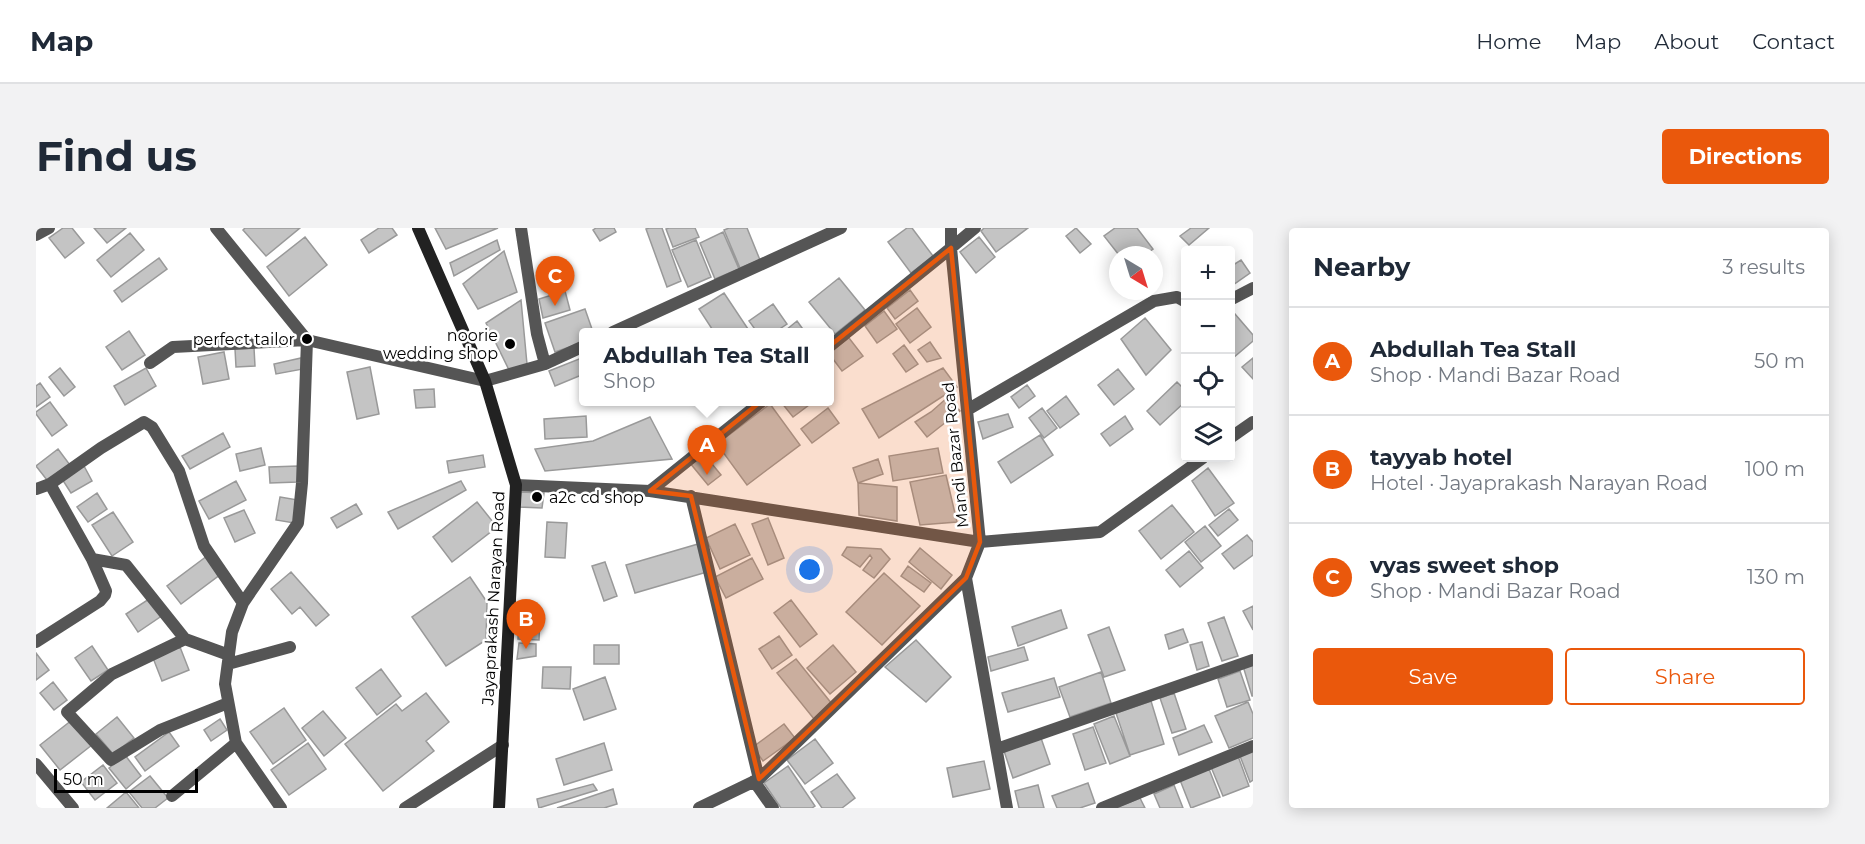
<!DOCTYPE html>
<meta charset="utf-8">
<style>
:root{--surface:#fff;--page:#f2f2f3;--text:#1f2937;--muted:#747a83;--line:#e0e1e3;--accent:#ea580c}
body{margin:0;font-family:Montserrat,sans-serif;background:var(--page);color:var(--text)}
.controls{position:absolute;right:18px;top:18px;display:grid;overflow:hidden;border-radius:6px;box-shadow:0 3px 15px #0003}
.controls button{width:54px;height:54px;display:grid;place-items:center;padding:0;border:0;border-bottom:2px solid var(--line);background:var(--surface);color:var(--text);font:30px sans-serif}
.compass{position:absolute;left:1073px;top:18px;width:54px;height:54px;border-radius:50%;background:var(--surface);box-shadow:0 3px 15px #0003;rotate:142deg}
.scale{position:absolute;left:18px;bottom:15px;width:144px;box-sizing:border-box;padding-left:6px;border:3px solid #000;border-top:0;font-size:16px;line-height:21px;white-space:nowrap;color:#000;-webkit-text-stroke:4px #fff;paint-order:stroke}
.you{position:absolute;left:774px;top:342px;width:21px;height:21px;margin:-15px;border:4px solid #fff;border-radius:50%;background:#1a73e8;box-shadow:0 0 0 9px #1a73e833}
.badge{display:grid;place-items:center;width:39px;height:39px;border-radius:50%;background:var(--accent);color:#fff;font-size:20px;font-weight:700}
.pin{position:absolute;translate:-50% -50px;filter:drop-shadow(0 2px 3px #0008)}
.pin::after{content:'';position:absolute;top:32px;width:21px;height:18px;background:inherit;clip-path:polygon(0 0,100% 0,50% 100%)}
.popup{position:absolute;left:543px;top:100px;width:255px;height:78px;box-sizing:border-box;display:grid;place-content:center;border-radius:6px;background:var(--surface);filter:drop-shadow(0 2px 4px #0005);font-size:20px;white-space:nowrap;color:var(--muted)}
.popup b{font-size:22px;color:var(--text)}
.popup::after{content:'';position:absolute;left:50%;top:100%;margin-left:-12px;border:12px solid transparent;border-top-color:var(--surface)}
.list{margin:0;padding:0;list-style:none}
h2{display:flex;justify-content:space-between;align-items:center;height:78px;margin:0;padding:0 24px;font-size:26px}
h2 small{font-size:20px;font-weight:400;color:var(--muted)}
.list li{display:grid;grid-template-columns:39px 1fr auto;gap:18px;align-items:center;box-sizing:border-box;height:108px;padding:0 24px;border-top:2px solid var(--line)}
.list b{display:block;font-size:22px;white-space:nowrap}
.list p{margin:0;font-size:20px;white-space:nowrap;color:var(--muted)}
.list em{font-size:20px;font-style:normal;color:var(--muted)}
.actions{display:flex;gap:12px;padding:18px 24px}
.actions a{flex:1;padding:14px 0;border:2px solid var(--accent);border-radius:6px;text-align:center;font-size:21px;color:var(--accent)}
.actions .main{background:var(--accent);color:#fff}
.icon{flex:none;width:33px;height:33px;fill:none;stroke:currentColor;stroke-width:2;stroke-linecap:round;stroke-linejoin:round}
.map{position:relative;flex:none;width:1217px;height:580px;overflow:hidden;border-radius:6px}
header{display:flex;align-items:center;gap:36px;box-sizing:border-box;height:84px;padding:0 30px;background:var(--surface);border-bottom:2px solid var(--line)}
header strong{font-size:28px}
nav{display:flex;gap:33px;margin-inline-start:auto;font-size:21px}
.intro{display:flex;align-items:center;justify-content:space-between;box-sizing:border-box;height:144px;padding:0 36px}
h1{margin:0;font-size:42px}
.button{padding:15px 27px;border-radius:6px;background:var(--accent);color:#fff;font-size:21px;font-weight:700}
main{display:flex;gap:36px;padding:0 36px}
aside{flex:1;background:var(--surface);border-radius:6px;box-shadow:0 3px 15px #0003}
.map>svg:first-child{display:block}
.building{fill:#c4c4c4;stroke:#999;stroke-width:1.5}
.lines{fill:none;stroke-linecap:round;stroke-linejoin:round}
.street{stroke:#555;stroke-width:12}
.secondary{stroke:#222;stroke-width:12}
.marked{fill:#e8590c;fill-opacity:0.2;stroke:#e8590c;stroke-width:4.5;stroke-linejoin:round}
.poi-dot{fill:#000;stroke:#fff;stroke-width:2}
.labels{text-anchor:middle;stroke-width:5;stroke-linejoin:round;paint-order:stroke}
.poi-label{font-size:16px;fill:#000;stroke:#fff;text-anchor:end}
.street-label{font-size:16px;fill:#000;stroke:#fff}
</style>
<header>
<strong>Map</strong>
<nav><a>Home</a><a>Map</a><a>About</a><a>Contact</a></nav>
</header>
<div class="intro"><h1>Find us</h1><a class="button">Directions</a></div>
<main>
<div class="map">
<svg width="1217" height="580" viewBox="0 0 1217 580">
<rect width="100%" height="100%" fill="#fff"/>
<path class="building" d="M27,0H36L48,15L29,30L13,10Z
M58,0H90L71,15Z
M209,0H264L230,28L207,2Z
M343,0H356L361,7L333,25L325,12Z
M399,0H462L410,21Z
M560,0H578L580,4L564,13L557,2Z
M613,0H626L645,53L631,59L610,1Z
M633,0H659L663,9L637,19L630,1Z
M693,0H711L724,32L704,40L688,2Z
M871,0H876L897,28L875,45L852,14Z
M948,0H992L960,24L945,3Z
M1040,0L1055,16L1044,25L1030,8Z
M1079,0H1101L1117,21L1109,27H1083L1068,8Z
M1155,0H1173L1153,17L1144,8Z
M687,4L703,41L679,51L664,15Z
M94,5L108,22L75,49L61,32Z
M269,9L291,37L253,68L231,39Z
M943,9L959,29L940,45L924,24Z
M461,12L464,22L418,48L414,35Z
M660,12L675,49L652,59L636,22Z
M468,23L481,64L442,81L427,56Z
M123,30L131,41L86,74L78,63Z
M1205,32L1214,45L1194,59V39Z
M803,50L829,82L799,106L773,74Z
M874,62L882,73L859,91L851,80Z
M529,63L534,82L507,90L503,71Z
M688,65L714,104H678L663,81Z
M485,72L491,136L475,146L450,95Z
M737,76L751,96L739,104H721L713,93Z
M881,80L895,99L874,115L860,96Z
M549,81L557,104H548V114L519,124L509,95Z
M848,83L861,101L841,115L829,98Z
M1199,86L1217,107V113L1197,130L1194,127V90Z
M1109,90L1135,122L1110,147L1085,111Z
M761,93L769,104H752L750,102Z
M93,103L109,127L86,142L70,119Z
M813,110L827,128L806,143L794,127V124Z
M894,114L905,130L891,134L882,122Z
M868,117L882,136L870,144L857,126Z
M218,120L219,138L200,139L199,121Z
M188,124L193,151L167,156L162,129Z
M548,129V146L519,158L513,143Z
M265,130L267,141L240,146L238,136Z
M1217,130V151L1206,139Z
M334,139L343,186L321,191L311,144Z
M24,140L39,159L28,168L13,149Z
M110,140L120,158L89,177L78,158Z
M907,140L921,159L843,210L826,181Z
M1082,141L1098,161L1078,177L1062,157Z
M1141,154L1150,163V173L1124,197L1111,183Z
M4,155L14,169L0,179V158Z
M991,157L999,168L983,180L975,169Z
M398,161L399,179L380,180L378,162Z
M1030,168L1043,186L1024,200L1011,183Z
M912,169L924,183L891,209L879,194L895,184Z
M14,174L31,197L16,208L0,186V184Z
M745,174H777L757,189Z
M734,176L764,217L711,257L681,216Z
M792,180L803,195L776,215L765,201Z
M1006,180L1021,200L1008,210L993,190Z
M972,186L977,199L947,211L942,194Z
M550,188L551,209L509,211L508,191Z
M1089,188L1097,201L1074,218L1065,206Z
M614,189L636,231L509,243L499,221L557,213Z
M187,205L194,219L154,241L146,228Z
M1004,207L1017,227L975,255L962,234Z
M225,220L229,237L204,243L200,226Z
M902,220L907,245L857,253L853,228Z
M22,221L34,237L11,252L0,238Z
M667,225L685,247L672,257L654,235Z
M447,227L449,239L413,245L411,233Z
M842,231L847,246L822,255L817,240Z
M48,238L56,253L35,265L26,251Z
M262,238V254L234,255L233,239Z
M1172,240L1198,275L1179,288L1156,253Z
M910,247L921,294L884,297L874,254Z
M200,253L210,272L173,291L163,273Z
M425,253L430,262L362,301L352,284Z
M822,255L861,259V293L823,287Z
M485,264L508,265L506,280L483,279Z
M61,265L71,281L52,294L41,279Z
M244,269L262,272L258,295L240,292Z
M441,274L461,299L416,334L397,309Z
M320,276L326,286L301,300L295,290Z
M1136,277L1158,304L1125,331L1103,303Z
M1193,281L1202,292L1182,308L1173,297Z
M208,282L219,305L199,314L188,290Z
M77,284L97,314L76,328L56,297Z
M732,290L748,330L732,337L716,296Z
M511,294L531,295L529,330L509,329Z
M699,296L714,327L684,341L670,310Z
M1169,298L1185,318L1165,334L1149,314Z
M1211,307L1217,314V327L1198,341L1186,326Z
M662,316L671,344L599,365L590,337Z
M811,319L845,321L854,331L838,350L827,342L836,330L834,327L824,339L806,327Z
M884,320L916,347L905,361L873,334Z
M1153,323L1167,340L1144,359L1130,342Z
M171,328L185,346L145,376L131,358Z
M716,330L727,351L690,370L679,349Z
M569,334L581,368L568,373L556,338Z
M872,338L895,355L888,364L865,348Z
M255,344L293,387L280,398L264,379L256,386L235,361Z
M848,345L884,378L846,417L810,384Z
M434,349L451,374L450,412L410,438L376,389Z
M116,369L127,387L102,404L90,386Z
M755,372L781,406L764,419L738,385Z
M1217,378V402L1207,383Z
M1025,382L1031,400L982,418L976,399Z
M483,387L504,389L503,412L482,411Z
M1188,389L1202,428L1186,433L1172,395Z
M1073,399L1089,442L1068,449L1052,407Z
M1147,401L1152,414L1133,421L1129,407Z
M743,408L756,427L736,441L723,421Z
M880,412L915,449L890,474L849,439Z
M1166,414L1173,438L1161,442L1154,417Z
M483,415L500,416V428L481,431Z
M558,417H583V436H558Z
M797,417L820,444L794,466L771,440Z
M56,418L72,442L55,453L39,430Z
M144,419L153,442L126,453L117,430Z
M988,419L992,432L955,443L952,429Z
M0,425L13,442L0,452Z
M760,431L796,476L778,491L741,445Z
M1217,434V468H1216L1207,438Z
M507,439H535L534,461L506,460Z
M345,441L365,468L341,487L320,460Z
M1204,443L1214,472L1191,479L1182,451Z
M1065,444L1075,475L1034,489L1023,459Z
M569,449L580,481L548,492L537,461Z
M1018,450L1024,469L972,484L966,465Z
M17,454L31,472L18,482L4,465Z
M390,465L413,494L390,513L398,523L347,563L309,516L360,476L366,483Z
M1138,465L1150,501L1136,505L1124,470Z
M1115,473L1128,516L1094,527L1080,485Z
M1212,474L1217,486V510L1193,520L1179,488Z
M248,480L270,512L237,536L214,504Z
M287,483L310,510L288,528L266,500Z
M1078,488L1094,528L1074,536L1058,496Z
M81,489L98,510L77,526L60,506Z
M184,491L191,502L175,513L168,502Z
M36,492L56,517L24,542L4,517Z
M748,496L759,510L727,533L717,519Z
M1168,497L1176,514L1143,527L1137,510Z
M1057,499L1070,535L1049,542L1037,506Z
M133,504L143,518L109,543L99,529Z
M1005,510L1014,536L977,550L968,523Z
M779,511L797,535L769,556L751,532Z
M272,515L290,541L253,567L235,542Z
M568,515L576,542L528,557L520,531Z
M1217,522V552L1214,554L1204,528Z
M89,527L105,548L90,561L73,540Z
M1202,528L1213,558L1187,568L1175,539Z
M948,533L954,561L917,569L911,540Z
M67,537L81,555L59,572L45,554Z
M752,538L779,578L776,580H745L728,555Z
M1173,541L1184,569L1155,580L1144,552Z
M801,546L819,570L806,580H786L775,564Z
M114,548L132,570L119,580H106L93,564Z
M1052,555L1059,575L1044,580H1021L1016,568Z
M557,556L561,562L503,580L501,571Z
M1002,557L1008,580H983L979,563Z
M1138,557L1147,580H1124L1118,566Z
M577,561L581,576L568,580H521Z
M90,564L103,580H71Z
M1104,570L1109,580H1079Z"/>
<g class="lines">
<path class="street" d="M180,0L271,112L266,255L262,295L207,375L196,404L189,456L200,515L245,580
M0,7L13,0
M915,20L939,0
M915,20V0
M1194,72L1217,60
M577,104L805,0
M794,118L915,20L944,314L930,350L971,580
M114,135L137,119L271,112L449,153L509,136L501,106L485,0
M509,136L548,118
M931,182L1118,73L1141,69L1150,74
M1194,210L1217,194
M480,257L614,263L944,314L1064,304L1167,230
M0,261L14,256L65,220L108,194L116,199L143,243L168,318L207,375
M614,263L725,174
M655,268L723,551L663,580
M56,331L90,337L149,411
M0,414L64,373L69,367L70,363L56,331L14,256
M192,436L254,419
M192,475L124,502L75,532L31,484L76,446L149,411L193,427
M961,521L1217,432
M0,536L37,580
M723,551L930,350
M718,553L737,580
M136,568L200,515
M369,580L467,517
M1066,580L1217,518"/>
<path class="secondary" d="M382,0L449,153L480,257L463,580"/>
</g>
<path class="marked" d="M915,20L944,314L930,350L723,551L655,268L614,263Z"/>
<g class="poi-dot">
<circle cx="271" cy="111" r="6"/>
<circle cx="474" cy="116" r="6"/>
<circle cx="501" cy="269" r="6"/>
</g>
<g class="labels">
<g class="poi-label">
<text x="462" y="113">noorie<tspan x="462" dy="18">wedding shop</tspan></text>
<text x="259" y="117">perfect tailor</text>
<text x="513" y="275" text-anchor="start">a2c cd shop</text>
</g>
<g class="street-label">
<text transform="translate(919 227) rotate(-96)" y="6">Mandi Bazar Road</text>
<text transform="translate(457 370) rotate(-87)" y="6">Jayaprakash Narayan Road</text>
</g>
</g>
</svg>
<div class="controls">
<button>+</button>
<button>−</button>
<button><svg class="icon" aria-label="locate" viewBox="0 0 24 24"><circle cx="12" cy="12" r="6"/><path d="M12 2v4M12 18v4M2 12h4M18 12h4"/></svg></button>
<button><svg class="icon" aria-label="layers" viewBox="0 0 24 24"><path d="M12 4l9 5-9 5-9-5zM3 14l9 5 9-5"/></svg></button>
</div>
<svg class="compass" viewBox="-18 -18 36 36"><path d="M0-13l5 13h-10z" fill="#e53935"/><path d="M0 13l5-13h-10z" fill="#747a83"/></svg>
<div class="scale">50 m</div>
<div class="you"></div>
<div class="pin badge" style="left:671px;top:247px">A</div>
<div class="popup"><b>Abdullah Tea Stall</b>Shop</div>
<div class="pin badge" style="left:490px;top:421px">B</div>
<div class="pin badge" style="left:519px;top:78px">C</div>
</div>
<aside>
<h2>Nearby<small>3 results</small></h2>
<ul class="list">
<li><span class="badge">A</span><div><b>Abdullah Tea Stall</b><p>Shop · Mandi Bazar Road</p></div><em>50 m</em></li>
<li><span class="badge">B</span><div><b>tayyab hotel</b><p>Hotel · Jayaprakash Narayan Road</p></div><em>100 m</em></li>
<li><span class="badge">C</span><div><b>vyas sweet shop</b><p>Shop · Mandi Bazar Road</p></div><em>130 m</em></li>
</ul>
<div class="actions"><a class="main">Save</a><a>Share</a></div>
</aside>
</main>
